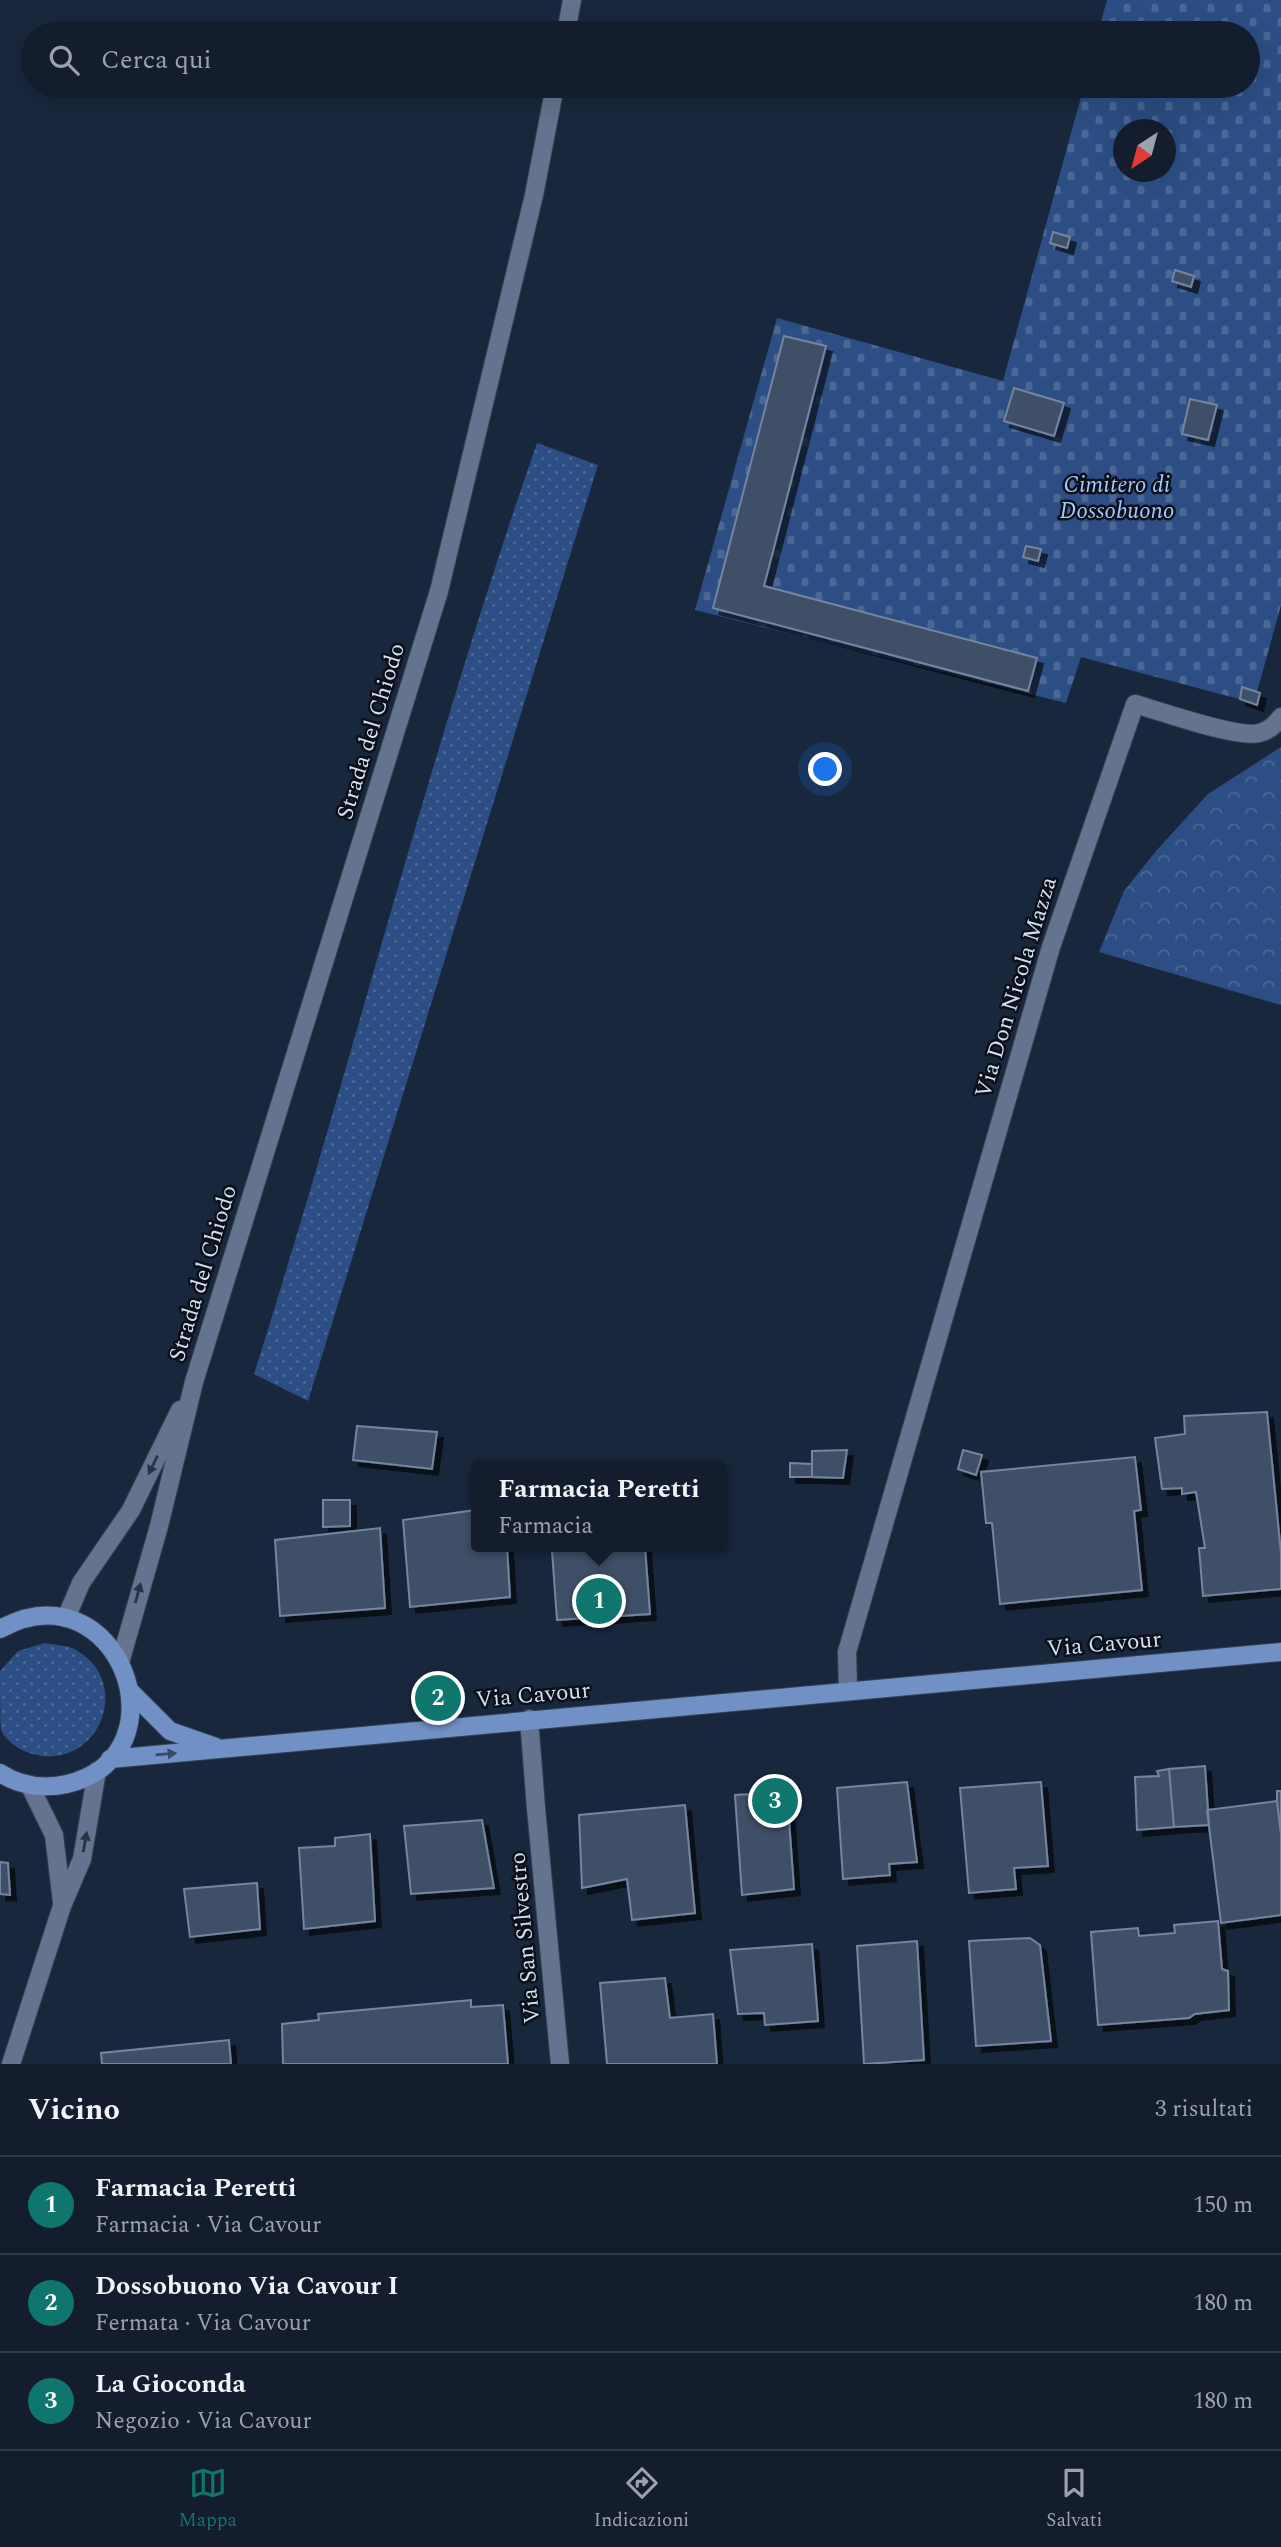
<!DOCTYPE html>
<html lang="it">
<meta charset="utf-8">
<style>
:root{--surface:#131d2e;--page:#1c2636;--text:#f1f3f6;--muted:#9da2aa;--line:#323b4a;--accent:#0f766e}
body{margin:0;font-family:Spectral,serif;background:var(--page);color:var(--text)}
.compass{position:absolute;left:1113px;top:119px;width:63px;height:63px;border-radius:50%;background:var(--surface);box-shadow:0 7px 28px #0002;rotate:216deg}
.you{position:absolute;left:826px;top:770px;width:24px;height:24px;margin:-18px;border:5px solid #fff;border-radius:50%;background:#1a73e8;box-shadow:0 0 0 10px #1a73e833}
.badge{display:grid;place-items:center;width:46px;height:46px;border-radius:50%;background:var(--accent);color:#fff;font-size:23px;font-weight:700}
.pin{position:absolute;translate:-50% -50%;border:4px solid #fff;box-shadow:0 2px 7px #0006}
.popup{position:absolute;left:471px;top:1461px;width:256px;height:91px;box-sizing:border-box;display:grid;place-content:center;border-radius:7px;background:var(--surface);filter:drop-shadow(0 2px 5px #0005);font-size:23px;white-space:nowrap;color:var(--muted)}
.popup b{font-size:26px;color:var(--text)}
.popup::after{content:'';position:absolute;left:50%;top:100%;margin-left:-14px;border:14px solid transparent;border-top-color:var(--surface)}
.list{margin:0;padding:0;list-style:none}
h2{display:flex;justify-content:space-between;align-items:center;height:91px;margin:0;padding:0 28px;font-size:30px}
h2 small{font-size:23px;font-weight:400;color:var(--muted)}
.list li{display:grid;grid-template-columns:46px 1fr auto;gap:21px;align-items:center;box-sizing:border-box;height:98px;padding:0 28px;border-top:2px solid var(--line)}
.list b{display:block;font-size:26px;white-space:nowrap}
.list p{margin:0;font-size:23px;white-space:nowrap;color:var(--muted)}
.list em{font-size:23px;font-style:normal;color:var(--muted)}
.icon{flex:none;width:38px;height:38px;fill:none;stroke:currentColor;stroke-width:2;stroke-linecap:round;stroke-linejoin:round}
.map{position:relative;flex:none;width:1281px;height:2064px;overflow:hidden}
.search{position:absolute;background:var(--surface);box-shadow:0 7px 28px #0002;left:21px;right:21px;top:21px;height:77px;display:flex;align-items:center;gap:18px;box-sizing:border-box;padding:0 24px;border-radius:38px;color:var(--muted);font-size:26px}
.sheet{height:385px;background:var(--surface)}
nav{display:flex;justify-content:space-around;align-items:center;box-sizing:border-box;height:98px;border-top:2px solid var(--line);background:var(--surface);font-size:19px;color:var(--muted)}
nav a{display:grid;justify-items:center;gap:4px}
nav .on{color:var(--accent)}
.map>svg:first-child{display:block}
.grass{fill:url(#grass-dots)}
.cemetery{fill:url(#cemetery-stones);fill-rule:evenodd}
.park{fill:url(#park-crowns)}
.building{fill:#404f68;stroke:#7485a0;stroke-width:2;filter:url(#shadow)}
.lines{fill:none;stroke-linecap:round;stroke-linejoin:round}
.lane-casing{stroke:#364154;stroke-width:20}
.street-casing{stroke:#364154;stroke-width:20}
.primary-casing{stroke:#364154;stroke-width:20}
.lane{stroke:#64748f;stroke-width:18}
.street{stroke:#64748f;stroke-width:18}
.primary{stroke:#7191c6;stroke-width:18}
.oneway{fill:#2a3343}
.oneway2{fill:#384a67}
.labels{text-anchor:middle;stroke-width:5;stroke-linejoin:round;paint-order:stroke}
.park-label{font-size:23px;font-style:italic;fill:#a7c8fd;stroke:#0a101a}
.street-label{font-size:23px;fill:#d6dfee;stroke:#0a101a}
</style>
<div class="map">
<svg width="1281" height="2064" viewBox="0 0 1281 2064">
<defs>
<pattern id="grass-dots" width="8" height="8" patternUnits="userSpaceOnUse" patternTransform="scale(1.75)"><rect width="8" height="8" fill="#2c4e84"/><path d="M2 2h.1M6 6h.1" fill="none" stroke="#4a6796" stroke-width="1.8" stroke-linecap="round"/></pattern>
<pattern id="cemetery-stones" width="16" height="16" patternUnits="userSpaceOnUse" patternTransform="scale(1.75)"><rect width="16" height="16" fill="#2c4e84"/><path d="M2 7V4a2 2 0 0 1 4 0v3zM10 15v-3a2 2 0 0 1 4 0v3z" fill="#4a6796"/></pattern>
<pattern id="park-crowns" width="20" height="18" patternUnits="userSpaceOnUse" patternTransform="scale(1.75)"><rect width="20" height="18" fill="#2c4e84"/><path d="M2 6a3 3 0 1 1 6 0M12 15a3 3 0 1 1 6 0" fill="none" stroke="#4a6796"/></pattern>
<filter id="shadow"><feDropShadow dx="6" dy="6" stdDeviation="0" flood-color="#0009"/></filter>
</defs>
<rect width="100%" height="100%" fill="#19273d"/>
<path class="grass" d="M537,443L598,465L308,1401L254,1374C352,1065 430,749 537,443Z
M45,1643C54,1645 68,1645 76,1650C136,1684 96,1775 29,1753C18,1749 6,1741 1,1730C0,1714 0,1688 0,1671L18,1651Z"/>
<path class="cemetery" d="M1107,0H1281V605L1254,703L1081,657L1066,703L695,610L777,318L1003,381L1084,86H1248V33H1098ZM1124,130H1166V172H1124Z"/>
<path class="park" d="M1281,747V1005L1099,952L1124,891L1156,851L1208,794Z"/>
<path class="building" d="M1053,232L1070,237L1067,248L1050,243Z
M1175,270L1194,276L1191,287L1172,281Z
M784,336L826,346L764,586L1037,658L1028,691L713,608Z
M1014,388L1064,403L1054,436L1004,421Z
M1190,399L1217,405L1208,440L1182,434Z
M1026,546L1041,549L1038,561L1023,557Z
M1242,687L1260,693L1257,705L1240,699Z
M1267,1412L1281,1553V1589L1203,1596L1199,1548H1205L1196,1492L1182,1494V1488L1162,1489L1155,1438L1185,1434L1184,1416Z
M357,1426L437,1432L432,1469L353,1460Z
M847,1450L843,1478L812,1477V1451Z
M963,1450L982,1455L976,1475L958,1469Z
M1135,1457L1141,1510L1134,1511L1142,1590L1000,1604L992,1523H986L981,1472Z
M790,1463L812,1464V1477H790Z
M323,1500H350V1526L323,1527Z
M476,1510V1547H507L510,1597L410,1607L403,1520Z
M380,1528L385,1608L280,1616L275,1540Z
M608,1547H645L650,1614L557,1620L552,1551Z
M1205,1766L1209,1825L1174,1827L1169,1769Z
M1169,1769L1174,1827L1137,1830L1135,1777L1159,1776L1157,1771Z
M907,1782L917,1862L889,1864L890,1875L843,1879L837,1788Z
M1041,1782L1048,1866L1014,1868L1016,1889L969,1893L960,1788Z
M1277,1791H1281V1835L1277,1801Z
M787,1792L794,1889L742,1895L735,1795Z
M1277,1801L1281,1835V1915L1221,1923L1207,1810Z
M685,1805L695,1913L632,1920L627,1879L582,1888L579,1815Z
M482,1820L494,1888L411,1894L404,1826Z
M370,1834L375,1921L304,1929L299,1848L335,1846V1838Z
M0,1862L8,1863L10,1895L0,1894Z
M257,1883L260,1929L190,1937L184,1889Z
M1218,1921L1222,1969L1228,1971L1229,2010L1195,2014L1189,2018L1098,2025L1091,1932L1138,1928L1139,1936L1175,1933L1174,1925Z
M1030,1938L1040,1945L1051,2041L976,2046L969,1941Z
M917,1941L924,2060L864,2064L857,1946Z
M812,1944L818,2021L765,2025L764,2013L738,2014L730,1950Z
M665,1978L670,2018L713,2014L717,2064H607L600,1983Z
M471,2000V2007L503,2005L508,2064H283L282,2024L319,2020L318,2014Z
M229,2040L231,2064H102L101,2053Z"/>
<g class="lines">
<defs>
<path id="lane" d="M529,1719L536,1808"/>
<path id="street" d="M566,33L572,0
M66,1618L81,1583L131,1510L180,1410
M121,1659L159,1526L194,1382L439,591L534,195L555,86
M848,1689L847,1652L1051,947L1135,704C1160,711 1238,739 1259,733C1268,731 1276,724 1281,717
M30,1786L54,1835L62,1902
M536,1808L560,2064
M11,2064L62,1906L82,1859L97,1771"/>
<path id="primary" d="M0,1629C118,1564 189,1755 67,1784C44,1789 20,1786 0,1773
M131,1692L170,1731L216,1747
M110,1759L1281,1652"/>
</defs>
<use href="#lane" class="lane-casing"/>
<use href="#street" class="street-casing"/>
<use href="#primary" class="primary-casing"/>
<use href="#lane" class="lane"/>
<use href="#street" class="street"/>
<use href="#primary" class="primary"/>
</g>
<defs><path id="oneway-solid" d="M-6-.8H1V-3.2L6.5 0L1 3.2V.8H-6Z" transform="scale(1.75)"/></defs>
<g class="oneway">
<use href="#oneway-solid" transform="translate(153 1465) rotate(116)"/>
<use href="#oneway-solid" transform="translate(138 1593) rotate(-75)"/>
<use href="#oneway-solid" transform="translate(85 1842) rotate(-80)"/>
</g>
<use class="oneway2" href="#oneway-solid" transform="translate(166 1754) rotate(-5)"/>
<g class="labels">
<g class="park-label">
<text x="1117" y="492">Cimitero di<tspan x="1117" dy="26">Dossobuono</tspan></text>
</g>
<g class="street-label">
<text transform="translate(370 731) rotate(-73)" y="8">Strada del Chiodo</text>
<text transform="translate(1015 987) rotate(-73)" y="8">Via Don Nicola Mazza</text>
<text transform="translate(202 1273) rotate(-73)" y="8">Strada del Chiodo</text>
<text transform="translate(1104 1643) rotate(-5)" y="8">Via Cavour</text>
<text transform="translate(533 1694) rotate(-5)" y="8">Via Cavour</text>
<text transform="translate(524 1938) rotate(-95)" y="8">Via San Silvestro</text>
</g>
</g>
</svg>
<svg class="compass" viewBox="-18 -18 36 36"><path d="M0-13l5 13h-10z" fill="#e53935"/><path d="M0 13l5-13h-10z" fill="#9da2aa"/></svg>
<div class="you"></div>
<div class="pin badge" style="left:599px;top:1601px">1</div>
<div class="popup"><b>Farmacia Peretti</b>Farmacia</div>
<div class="pin badge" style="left:438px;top:1698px">2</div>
<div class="pin badge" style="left:775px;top:1801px">3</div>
<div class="search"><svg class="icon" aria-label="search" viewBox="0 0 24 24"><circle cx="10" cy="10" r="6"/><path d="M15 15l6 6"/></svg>Cerca qui</div>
</div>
<section class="sheet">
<h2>Vicino<small>3 risultati</small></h2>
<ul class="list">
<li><span class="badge">1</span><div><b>Farmacia Peretti</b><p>Farmacia · Via Cavour</p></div><em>150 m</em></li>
<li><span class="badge">2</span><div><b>Dossobuono Via Cavour I</b><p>Fermata · Via Cavour</p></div><em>180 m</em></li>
<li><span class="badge">3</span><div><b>La Gioconda</b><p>Negozio · Via Cavour</p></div><em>180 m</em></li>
</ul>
</section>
<nav>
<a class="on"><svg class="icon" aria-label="map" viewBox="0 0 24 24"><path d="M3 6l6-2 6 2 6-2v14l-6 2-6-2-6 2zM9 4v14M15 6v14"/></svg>Mappa</a>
<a><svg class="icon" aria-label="directions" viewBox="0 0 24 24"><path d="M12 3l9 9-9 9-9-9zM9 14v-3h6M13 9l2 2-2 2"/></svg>Indicazioni</a>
<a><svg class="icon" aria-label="saved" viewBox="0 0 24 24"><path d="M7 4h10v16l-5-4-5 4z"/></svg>Salvati</a>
</nav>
